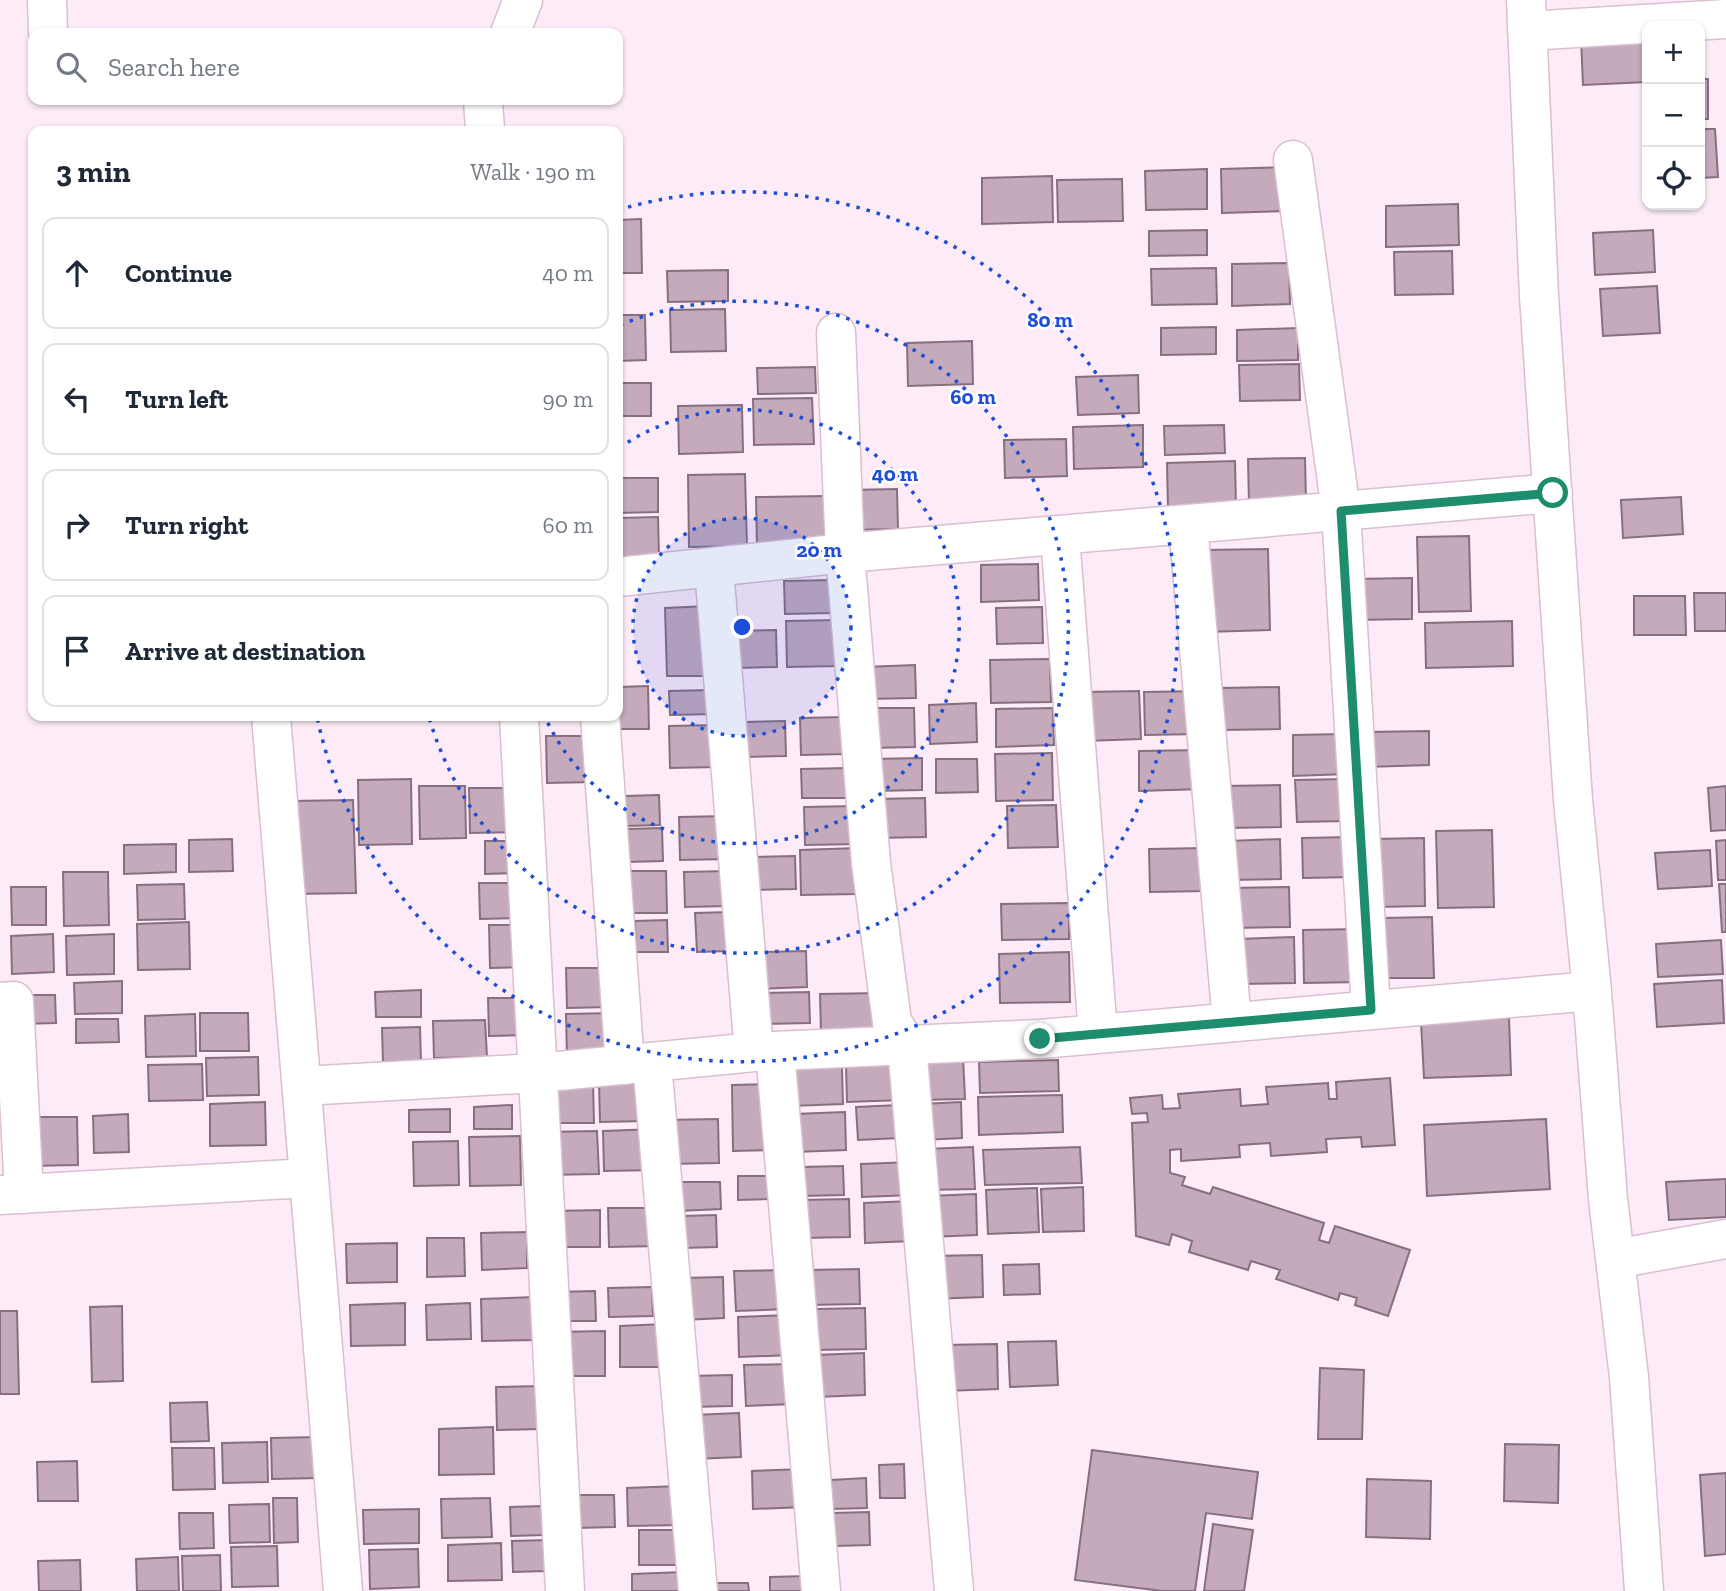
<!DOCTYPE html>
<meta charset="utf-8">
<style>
:root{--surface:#fff;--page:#f2f2f3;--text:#1f2937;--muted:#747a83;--line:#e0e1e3}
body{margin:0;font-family:"Zilla Slab",serif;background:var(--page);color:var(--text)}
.controls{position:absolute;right:21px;top:21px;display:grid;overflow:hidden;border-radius:14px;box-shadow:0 2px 5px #0004}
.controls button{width:63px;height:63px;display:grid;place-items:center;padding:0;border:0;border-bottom:2px solid var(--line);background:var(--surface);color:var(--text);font:35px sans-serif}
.stop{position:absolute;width:21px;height:21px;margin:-16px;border:5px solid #1d8d6d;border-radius:50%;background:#fff}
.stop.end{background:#1d8d6d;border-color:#fff;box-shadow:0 2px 7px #0008}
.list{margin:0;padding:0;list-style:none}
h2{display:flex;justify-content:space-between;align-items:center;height:91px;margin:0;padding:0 28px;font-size:30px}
h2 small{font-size:23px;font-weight:400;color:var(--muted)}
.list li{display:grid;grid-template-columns:46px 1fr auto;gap:21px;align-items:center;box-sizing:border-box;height:112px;margin:0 14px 14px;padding:0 14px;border:2px solid var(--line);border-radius:14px}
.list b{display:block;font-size:26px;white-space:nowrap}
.list em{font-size:23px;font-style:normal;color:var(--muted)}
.icon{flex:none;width:38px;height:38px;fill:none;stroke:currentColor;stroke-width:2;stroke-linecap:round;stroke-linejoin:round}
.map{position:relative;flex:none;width:1726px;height:1591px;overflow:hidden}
.search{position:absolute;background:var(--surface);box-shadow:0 2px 5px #0004;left:28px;top:28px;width:595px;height:77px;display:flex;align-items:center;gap:18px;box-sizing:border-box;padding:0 24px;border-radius:14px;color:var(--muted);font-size:26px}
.panel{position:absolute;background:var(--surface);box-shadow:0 2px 5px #0004;left:28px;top:126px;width:595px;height:595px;border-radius:14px}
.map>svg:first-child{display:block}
.building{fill:#c4aabb;stroke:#876f7f;stroke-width:2}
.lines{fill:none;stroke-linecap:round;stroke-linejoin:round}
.minor-casing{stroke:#d9bfd0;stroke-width:41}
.minor{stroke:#fff;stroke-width:38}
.route{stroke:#1d8d6d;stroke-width:9}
.ring{fill:none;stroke:#1d4ed8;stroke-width:3.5;stroke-dasharray:3.5 7}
.centre{fill:#1d4ed8;stroke:#fff;stroke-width:3.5}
.ring-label{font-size:21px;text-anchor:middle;font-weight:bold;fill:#1d4ed8;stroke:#fff;stroke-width:5;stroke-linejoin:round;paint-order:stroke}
</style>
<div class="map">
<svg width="1726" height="1591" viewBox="0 0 1726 1591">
<rect width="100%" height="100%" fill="#fdecf7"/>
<path class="building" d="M1645,36L1647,82L1583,85L1581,39Z
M1700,79H1708V119H1700Z
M1700,129H1715L1718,177L1700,178Z
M1285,167L1287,211L1222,213L1221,169Z
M1207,169V209L1146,210L1145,171Z
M1052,176L1053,222L982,224V178Z
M1122,179L1123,221L1058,222L1057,180Z
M1458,204L1459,245L1386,247V206Z
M641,219L642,273H618V220Z
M1207,230V255L1149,256V231Z
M1653,230L1655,272L1595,275L1593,233Z
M1452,251L1453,294L1395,295L1394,252Z
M1289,263L1290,304L1232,306V264Z
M1216,268L1217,304L1152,305L1151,269Z
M728,270V301L668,302L667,271Z
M1657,286L1660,333L1603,336L1600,289Z
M725,309L726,351L671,352L670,310Z
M618,315H645L646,360L618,361Z
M1216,327V354L1161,355V328Z
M1298,328V360L1237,361V330Z
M972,341L973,384L908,386L907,343Z
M1299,364L1300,400L1240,401L1239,365Z
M815,367L816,393L758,394L757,368Z
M1138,375L1139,413L1078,415L1076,377Z
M618,383H651V416H618Z
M812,398L814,444L754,445L753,399Z
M742,405L743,452L679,454L678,406Z
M1143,425V467L1074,469L1073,427Z
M1224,425L1225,453L1165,455L1164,426Z
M1066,439L1067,476L1005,478L1004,440Z
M1305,458L1306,502L1249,504L1248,459Z
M1235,461L1236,508L1168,510L1167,463Z
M745,474L747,546L689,547L688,475Z
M618,478H658V512L618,513Z
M897,489L898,529L848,530V490Z
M824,496L825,547L757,549L756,497Z
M1681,497L1683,534L1623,538L1621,500Z
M658,517L659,556L618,557V518Z
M1469,536L1471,611L1419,612L1417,537Z
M1268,549L1270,630L1206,632L1204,550Z
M1038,564L1039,600L981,602V565Z
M1412,578V619L1355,620L1354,579Z
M833,580L834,613L785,614L784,581Z
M1694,593H1726V631H1695Z
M1634,596H1685L1686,635H1634Z
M708,606L709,676H667L665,608Z
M1042,607L1043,643L997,644L996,608Z
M838,620L839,666L787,667L786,621Z
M1512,621L1513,666L1426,668L1425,623Z
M776,630L777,667L736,668L734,631Z
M1050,659L1051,702L991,703L990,660Z
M915,665L916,698L865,699L864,667Z
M648,686L649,729H609L618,716V687Z
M1279,687L1280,729L1222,730L1221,688Z
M711,690L712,714L670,715L669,691Z
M1139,691L1141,739L1085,741L1084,692Z
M1201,691L1202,734L1145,735L1144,692Z
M976,703L977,742L930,744L929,705Z
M868,708H914L915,747L869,748Z
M1053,708L1054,745L996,747V709Z
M844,717L845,754L801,755L800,718Z
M785,721L786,756L746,757V722Z
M717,725L718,767L670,768L669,726Z
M1429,731V765L1367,767V732Z
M1346,734L1347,774L1293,776V735Z
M546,736H593L594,782L547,783Z
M1202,750L1203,789L1139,791V751Z
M1052,753L1053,800L996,801L995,754Z
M922,758V790L872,791L871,759Z
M936,759H977L978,792L936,793Z
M848,768V798H802L801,769Z
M411,779L412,844L359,845L358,780Z
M1347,779V821L1297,822L1295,780Z
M1280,785L1281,827L1224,828L1223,786Z
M419,786H465L466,838L420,839Z
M1726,786V830L1711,831L1708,788Z
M469,788H519L520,832L470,833Z
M659,795L660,825L625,826V796Z
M925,798L926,837L875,838V799Z
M353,800L356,893L294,894L292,801Z
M1056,805L1058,847L1008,848L1007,806Z
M857,806L858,844L805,845L804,807Z
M728,816L729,859L680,860L679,817Z
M662,828L663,861L628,862L627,829Z
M1492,830L1494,907L1438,908L1436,831Z
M1352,837L1353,877L1303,878L1302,838Z
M1424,838L1425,906L1375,907L1373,839Z
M232,839L233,871L189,872V840Z
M1280,839L1281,879L1230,880L1229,841Z
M1726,840V880H1718L1716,841Z
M485,841H521V873L485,874Z
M176,844V872L124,874V845Z
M857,848L858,894L801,895L800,850Z
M1206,848L1207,891L1150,892L1149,849Z
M1710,850L1712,886L1658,889L1655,853Z
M795,856L796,889L749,890L748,857Z
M624,871H666L667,913H624Z
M728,871L729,906L685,907L684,872Z
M63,872H108L109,925L64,926Z
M479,883H524L525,918L480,919Z
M184,884L185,919L138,920L137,885Z
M1719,884H1726V932H1722Z
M11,887H46V925H12Z
M1289,887L1290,927L1232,928L1231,888Z
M1069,903V939L1002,940L1001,904Z
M729,912L730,951L697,952L695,913Z
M1432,917L1434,978H1383L1382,918Z
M667,920L668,952H636L635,921Z
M189,922L190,969L138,970L137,924Z
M489,925H526L527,967L490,968Z
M1361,929L1362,982L1304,983L1303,930Z
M53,934L54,972L12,974L11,936Z
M114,934V974L67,975L66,936Z
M1294,937L1295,983L1238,984L1237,939Z
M1721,940L1723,974L1658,977L1656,944Z
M806,951L807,987L758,989V952Z
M1069,952L1070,1002L1000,1003L999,954Z
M566,968H610L611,1007L567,1008Z
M1722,980L1724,1023L1657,1027L1654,984Z
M122,981V1013L75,1014L74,983Z
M421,990V1017H376L375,992Z
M809,992L810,1023L761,1024L760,993Z
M880,993L882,1032L821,1033L820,994Z
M18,995H55L56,1023L19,1024Z
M488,998H529L530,1035L489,1036Z
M200,1013H248L249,1051H200Z
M615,1013V1058L567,1059L566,1014Z
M195,1014L196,1056L146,1057L145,1016Z
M1509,1018L1511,1075L1424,1078L1421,1022Z
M76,1019H118L119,1042L76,1043Z
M485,1020L487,1057L434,1058L433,1021Z
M420,1027L421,1062L383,1063L382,1028Z
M258,1057L259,1095L207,1096L206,1058Z
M963,1057L965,1099L918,1100L917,1058Z
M1058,1060L1059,1091L980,1093L979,1062Z
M903,1063L904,1100L847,1102L846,1065Z
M202,1064L203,1100L149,1101L148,1065Z
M842,1067L843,1104L791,1106L790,1068Z
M1390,1078L1395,1145L1362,1147L1361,1137L1326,1139L1327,1152L1271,1156L1270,1143L1239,1145L1240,1157L1181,1161V1149L1170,1150V1173L1185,1177L1182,1185L1210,1194L1213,1187L1324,1223L1319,1240L1329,1243L1335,1226L1410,1250L1388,1316L1355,1305L1357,1298L1340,1293L1338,1300L1276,1279L1280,1270L1251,1261L1248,1270L1189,1252L1192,1241L1172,1234L1169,1245L1136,1236L1132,1123L1148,1122L1147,1113L1132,1114L1130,1098L1162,1095L1163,1109L1180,1108L1178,1094L1240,1089L1241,1106L1268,1104L1266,1087L1328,1083L1329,1099H1337L1336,1082Z
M593,1082L594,1123H547L546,1084Z
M645,1083V1121L600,1122L599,1084Z
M770,1084L771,1150L733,1151L732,1085Z
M1062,1095L1063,1132L979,1135L978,1097Z
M265,1102L266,1145L210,1146V1104Z
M961,1102L962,1138L923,1140L922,1104Z
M512,1105V1129H474V1107Z
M899,1105L900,1138L858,1140L856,1107Z
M450,1109V1132H409V1110Z
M845,1112L846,1150L795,1152L794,1114Z
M128,1114L129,1152L94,1153L93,1116Z
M27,1117H77L78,1165L28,1166Z
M718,1119L719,1163L667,1164L666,1120Z
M1546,1119L1550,1189L1427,1196L1424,1125Z
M655,1129L656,1170L604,1171L603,1131Z
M597,1131L599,1174L546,1175L545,1132Z
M520,1136L521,1185L470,1186L469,1137Z
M458,1141L459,1185L414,1186L413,1142Z
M973,1147L975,1189L927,1190L926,1149Z
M1080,1147L1082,1183L985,1185L983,1150Z
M910,1162L912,1195L862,1197L861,1164Z
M843,1166L844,1195L801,1196V1167Z
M738,1176H769L770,1199L738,1200Z
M1726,1179V1217L1669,1220L1666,1182Z
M678,1182H720L721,1209L679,1211Z
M1083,1187L1084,1231L1043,1232L1041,1189Z
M1037,1188L1039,1232L988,1234L986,1190Z
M976,1194L977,1235L929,1237L928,1196Z
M849,1199L850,1237L802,1238L801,1200Z
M912,1201L913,1241L865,1243L864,1203Z
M608,1208H656L658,1246L609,1247Z
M600,1210V1247H554L553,1211Z
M716,1215L717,1247L682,1248V1216Z
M527,1232V1268L482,1270L481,1233Z
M427,1238H464L465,1276L427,1277Z
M397,1243V1282L347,1283L346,1244Z
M982,1255L983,1297L932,1299L931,1256Z
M1039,1264L1040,1294L1004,1295L1003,1265Z
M859,1269L860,1304L810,1305L809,1270Z
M788,1270L789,1309L736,1311L734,1271Z
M723,1277L724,1318L683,1320L682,1278Z
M652,1287L653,1316L609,1317L608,1288Z
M595,1291L596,1321H554L553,1292Z
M536,1297L537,1340L482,1341L481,1299Z
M405,1303V1345L351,1346L350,1305Z
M470,1303L471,1339L427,1340L426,1305Z
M122,1306L123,1381L92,1382L90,1307Z
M865,1308L866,1349L817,1350L816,1309Z
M0,1311H17L19,1394H0Z
M790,1315L792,1355L739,1357L738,1317Z
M665,1324V1367H620V1326Z
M605,1331V1376H556V1332Z
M1056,1341L1058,1385L1010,1387L1008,1342Z
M997,1344L998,1389L945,1391L943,1345Z
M864,1353L865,1395L816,1397L814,1355Z
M793,1364L795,1404L746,1406L744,1365Z
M1320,1368L1364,1370L1362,1439H1318Z
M732,1375V1406L689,1407V1376Z
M542,1386L543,1429L497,1430L496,1387Z
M207,1402L209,1441L171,1442L170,1403Z
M739,1413L741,1457L694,1459L693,1415Z
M493,1427L494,1474L439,1475V1429Z
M319,1437L320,1478L272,1479L271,1438Z
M267,1442L268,1482L223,1483L222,1443Z
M1505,1444L1559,1445L1558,1503L1504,1501Z
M172,1448H214L215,1489L173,1490Z
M1092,1450L1258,1472L1252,1519L1206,1513L1195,1591H1162L1075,1580Z
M77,1461L78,1501H38L37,1462Z
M904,1464L905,1498H880L879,1465Z
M804,1469L805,1507L753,1509L752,1471Z
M1726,1473V1554L1705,1556L1700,1475Z
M866,1478L867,1508L832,1509L831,1480Z
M1367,1479L1431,1481L1430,1539L1366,1537Z
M679,1486L680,1525L628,1526L627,1488Z
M575,1495H614L615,1527L576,1528Z
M273,1498H297L298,1542L274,1543Z
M490,1498L492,1537L442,1538L441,1499Z
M269,1504L270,1542L230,1543L229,1505Z
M543,1506L544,1535L511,1536L510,1507Z
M419,1509V1543L364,1544L363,1510Z
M869,1512L870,1545L834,1546L833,1513Z
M179,1513H213L214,1548L180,1549Z
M1213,1524L1253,1530L1244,1591H1204Z
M639,1530H679L680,1565H639Z
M547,1540V1571L513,1572L512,1541Z
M501,1543L502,1580L448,1581V1545Z
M277,1546L278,1586L232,1587L231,1547Z
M418,1549L419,1587L370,1589L369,1550Z
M220,1555L221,1591H183L182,1556Z
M178,1557L179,1591H137L136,1559Z
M80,1560L81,1591H39L38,1561Z
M684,1572L685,1591H632V1574Z
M808,1576V1591H770V1577Z
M712,1583H748L749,1591H712Z"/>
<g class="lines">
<defs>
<path id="minor" d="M47,0L48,33
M1526,0L1539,296L1573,800L1592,991L1608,1199L1629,1377L1644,1591
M1527,31L1726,19
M510,33L523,0
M483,100L485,131
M1293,160L1341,511L1371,1010
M836,333L845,553L871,863L892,1022L907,1046L954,1591
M1188,524L1232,1022
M1060,536L1098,1034
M714,569L754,1052
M618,577L845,553L1553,493
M271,716L343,1591
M519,716L565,1591
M600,716L625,1065
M0,1002L14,1001L24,1194
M775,1051L821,1591
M652,1063L698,1591
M302,1086L538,1073L754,1052L1040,1039L1592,991
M0,1195L309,1178
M1615,1259L1726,1239"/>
</defs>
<use href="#minor" class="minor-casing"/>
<use href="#minor" class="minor"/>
</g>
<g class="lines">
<path class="route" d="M1040,1039L1371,1010L1341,511L1553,493"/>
</g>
<circle cx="742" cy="627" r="109" fill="#1d4ed8" fill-opacity=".12"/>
<g class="ring">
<circle cx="742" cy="627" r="109"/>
<path d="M619 448A217 217 0 1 1 545 717"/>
<path d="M620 325A326 326 0 1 1 429 717"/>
<path d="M618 210A435 435 0 1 1 317 717"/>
</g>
<circle cx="742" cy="627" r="10" class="centre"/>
<g class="ring-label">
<text x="1050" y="327">80 m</text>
<text x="973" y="404">60 m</text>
<text x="895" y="481">40 m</text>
<text x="819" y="557">20 m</text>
</g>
</svg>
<div class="controls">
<button>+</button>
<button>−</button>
<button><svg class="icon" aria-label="locate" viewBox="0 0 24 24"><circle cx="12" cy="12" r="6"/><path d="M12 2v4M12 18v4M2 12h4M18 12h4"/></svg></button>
</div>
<div class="stop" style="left:1553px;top:493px"></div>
<div class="stop end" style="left:1040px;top:1039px"></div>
<div class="search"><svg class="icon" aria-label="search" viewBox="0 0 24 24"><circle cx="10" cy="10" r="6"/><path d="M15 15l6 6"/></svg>Search here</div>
<section class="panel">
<h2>3 min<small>Walk · 190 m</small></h2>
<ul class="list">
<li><svg class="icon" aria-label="ahead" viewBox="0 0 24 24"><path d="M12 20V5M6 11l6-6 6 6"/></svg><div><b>Continue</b></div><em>40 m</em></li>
<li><svg class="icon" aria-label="left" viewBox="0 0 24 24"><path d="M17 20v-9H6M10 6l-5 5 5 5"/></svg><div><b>Turn left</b></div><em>90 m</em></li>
<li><svg class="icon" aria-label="right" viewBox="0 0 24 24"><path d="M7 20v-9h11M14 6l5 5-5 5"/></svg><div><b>Turn right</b></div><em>60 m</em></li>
<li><svg class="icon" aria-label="arrive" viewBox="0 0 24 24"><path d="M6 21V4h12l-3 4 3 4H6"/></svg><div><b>Arrive at destination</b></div></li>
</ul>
</section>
</div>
